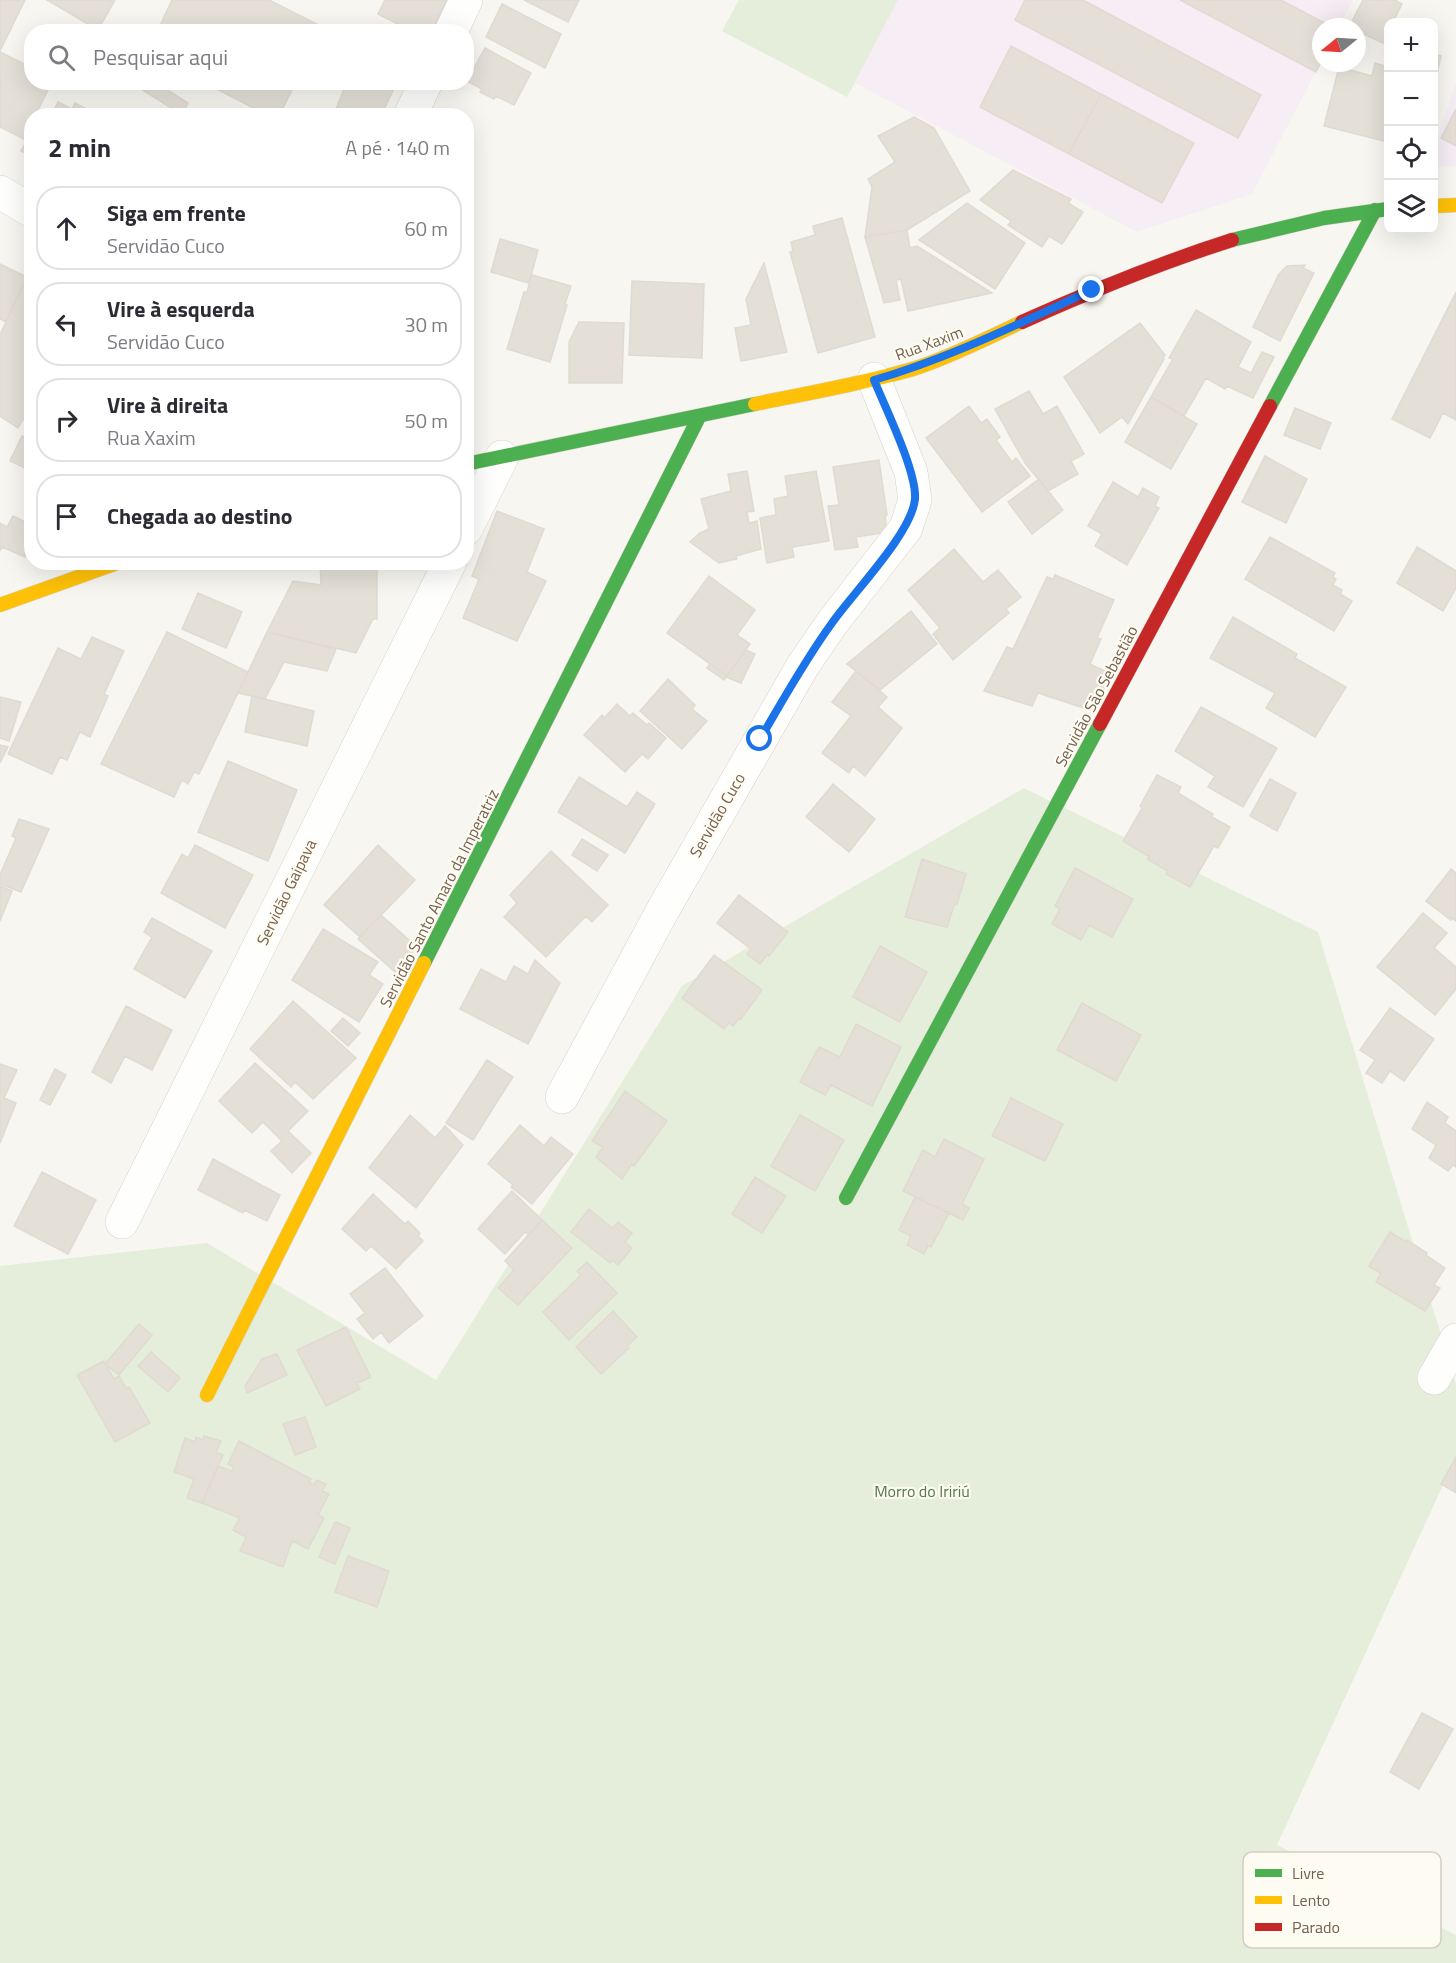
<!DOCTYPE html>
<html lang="pt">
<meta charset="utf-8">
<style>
:root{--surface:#fff;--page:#f7f7f7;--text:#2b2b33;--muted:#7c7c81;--line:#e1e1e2}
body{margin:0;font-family:"Titillium Web",sans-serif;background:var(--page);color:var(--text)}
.controls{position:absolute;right:18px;top:18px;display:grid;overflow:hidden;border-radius:12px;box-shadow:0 6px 24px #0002}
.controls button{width:54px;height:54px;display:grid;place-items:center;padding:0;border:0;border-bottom:2px solid var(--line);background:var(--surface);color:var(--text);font:30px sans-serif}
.compass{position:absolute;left:1312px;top:18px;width:54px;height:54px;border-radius:50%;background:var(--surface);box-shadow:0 6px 24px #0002;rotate:252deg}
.stop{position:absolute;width:18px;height:18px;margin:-14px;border:4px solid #1a73e8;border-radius:50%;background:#fff}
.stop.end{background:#1a73e8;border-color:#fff;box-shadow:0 2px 6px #0008}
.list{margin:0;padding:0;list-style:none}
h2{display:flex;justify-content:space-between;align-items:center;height:78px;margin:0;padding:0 24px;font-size:26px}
h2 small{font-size:20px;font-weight:400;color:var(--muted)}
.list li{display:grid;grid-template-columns:39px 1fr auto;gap:18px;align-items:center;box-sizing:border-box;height:84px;margin:0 12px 12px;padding:0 12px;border:2px solid var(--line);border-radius:24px}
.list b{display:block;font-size:22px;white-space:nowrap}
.list p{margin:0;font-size:20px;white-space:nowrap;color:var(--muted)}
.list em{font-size:20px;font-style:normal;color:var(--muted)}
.icon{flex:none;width:33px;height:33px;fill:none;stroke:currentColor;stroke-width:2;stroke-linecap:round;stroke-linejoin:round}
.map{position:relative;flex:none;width:1456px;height:1963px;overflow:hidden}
.search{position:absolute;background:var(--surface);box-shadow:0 6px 24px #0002;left:24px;top:24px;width:450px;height:66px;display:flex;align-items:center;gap:15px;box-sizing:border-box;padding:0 21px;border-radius:24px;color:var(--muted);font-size:22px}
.panel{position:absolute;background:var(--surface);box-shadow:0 6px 24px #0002;left:24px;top:108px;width:450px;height:462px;border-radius:24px}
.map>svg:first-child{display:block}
.education{fill:#f6eef4}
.green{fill:#e4eedb}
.building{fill:#e4dfd7;stroke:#e0dad2;stroke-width:1.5}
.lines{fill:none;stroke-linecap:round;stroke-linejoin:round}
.street-casing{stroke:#d7d3ce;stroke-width:34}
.fast-casing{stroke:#d8d3cd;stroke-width:15}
.slow-casing{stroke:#d8d3cd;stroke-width:15}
.jam-casing{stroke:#d8d3cd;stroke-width:15}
.street{stroke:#fefefd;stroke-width:33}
.fast{stroke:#4caf50;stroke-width:14}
.slow{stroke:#ffc107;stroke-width:14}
.jam{stroke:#c62828;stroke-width:14}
.route{stroke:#1a73e8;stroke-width:8}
.labels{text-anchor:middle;stroke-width:4.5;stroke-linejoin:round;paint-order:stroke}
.street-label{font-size:16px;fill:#756150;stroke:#fefbf2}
.park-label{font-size:16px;fill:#517949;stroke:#fefbf2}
.key{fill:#fefbf2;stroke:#d5cdc1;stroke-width:1.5}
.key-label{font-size:16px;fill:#756150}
</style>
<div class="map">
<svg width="1456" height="1963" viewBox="0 0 1456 1963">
<rect width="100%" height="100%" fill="#f8f6f0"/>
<path class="education" d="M739,0H1353L1339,27H1321V62L1252,194L1137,232L855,83L847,97L722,31Z
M1456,83V166L1434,167V149Z"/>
<path class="green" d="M739,0H898L847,97L722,31Z
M1024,788L1318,932L1456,1384V1457L1277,1845L1456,1935V1963H0V1266L207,1243L436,1380L682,986Z"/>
<path class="building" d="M0,0H25L0,51Z
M47,0H115L98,30Z
M172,0H269L323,27L321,32H157Z
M385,0H447L431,32H413L378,14Z
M524,0H579L568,22Z
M1025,0H1083L1261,95L1238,138L1015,20Z
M1180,0H1281L1332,27H1321V62L1316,72Z
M1363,0H1395L1402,4L1393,22H1388V32L1383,43L1357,31V27H1349Z
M502,4L561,34L545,68L486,37Z
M1011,46L1101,94L1069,154L980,107Z
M485,48L531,73L514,105L496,96L494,99L480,92L482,89L467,81Z
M0,52L32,68V82H52L35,116H32V123L24,139L0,127Z
M1434,54L1441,56L1434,86Z
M1375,63L1388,67V142L1324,126L1339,67L1372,76Z
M130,82H155L188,103L182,115Z
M211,82H296L279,116H269L209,85Z
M347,82H397L381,116H333Z
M1101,94L1194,143L1162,203L1069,154Z
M58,102L72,109L75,103L100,116H51Z
M1456,109V146L1441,138Z
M914,117L934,128L970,191L907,230L865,237L872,187L868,179L895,162L878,136Z
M32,131V156L21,151Z
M1013,170L1071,199L1068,203L1083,212L1062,244L1049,236L1042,247L1008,225L1011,221L980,200Z
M967,203L1025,243L995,289L919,240Z
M842,218L875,337L818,353L790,252L793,251L791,242L815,235L813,226Z
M907,230L910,248L917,246L992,293L908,311L901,279L896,280L900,300L884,303L865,237Z
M500,239L538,250L529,283L491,272Z
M764,263L787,352L741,361L735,328L751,325L746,299Z
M0,264L27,277L6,322L0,319Z
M1305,265L1303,268L1314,273L1280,341L1253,327L1279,274L1287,266Z
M532,275L571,286L565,304L567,305L550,362L507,349L524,292H527Z
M26,278L32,282V381L28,388L32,390V404L18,428L0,416V335Z
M632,281L704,284L702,358L629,355Z
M1456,292V420L1443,413L1430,438L1392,419Z
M1196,310L1251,342L1238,367L1251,373L1262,352L1274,357L1253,398L1227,386L1225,389L1206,378L1184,416L1151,397L1173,359L1169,358Z
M579,322L624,323L622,383H569V342Z
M1140,323L1165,355L1163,356L1164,359L1128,424L1122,417L1100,433L1064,377Z
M1029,391L1043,414L1057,406L1084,454L1071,461L1078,474L1048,491L1025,463L995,409Z
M1151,397L1197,424L1171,469L1125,442Z
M969,406L981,423L987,419L1000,437L996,440L1012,462L1016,458L1030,476L982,512L926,438Z
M1295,408L1331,423L1320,449L1284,435Z
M22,436L32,441V471L10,461Z
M1265,456L1307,479L1286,523L1242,502Z
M879,460L887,515L885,516L887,532L856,537L858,547L835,550L828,506L839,505L833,467Z
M747,471L754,511L747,512L749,523L757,521L761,549L736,556L737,559L719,563L690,542L700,533L709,529L701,499L731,491L728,474Z
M816,471L829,541L792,547L794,557L767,563L760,518L776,515L774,499L788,496L785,476Z
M1039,479L1063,510L1032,534L1008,502Z
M1113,482L1138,497L1143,488L1159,497L1155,506L1159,508L1127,565L1095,546L1102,534L1088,526Z
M497,511L544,529L527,572L546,581L517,641L463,618L479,579L472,576Z
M13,516L32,525V543L25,557L2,547L0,551V523L7,527Z
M1270,537L1335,573L1333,577L1336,579L1333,585L1342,590L1340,594L1352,601L1334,631L1245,579Z
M1417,547L1456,571V588L1443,611L1397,583Z
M954,549L983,582L998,570L1021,597L1006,609L1009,613L953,660L933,634L940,628L908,590Z
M320,562H377V619H373L356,653L267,632L293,581L321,585Z
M1055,575L1114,600L1097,638L1101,639L1090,664L1111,674L1093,711L1038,693L1032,706L984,691L1007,647L1013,649L1047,577L1053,579Z
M709,576L755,610L737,635L750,644L727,676L667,633Z
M198,593L242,612L226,648L182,629Z
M911,611L937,644L880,690L847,664Z
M1233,617L1297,654L1295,658L1346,687L1315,737L1266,708L1275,693L1210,658Z
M167,632L248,672L199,774L194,772L188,784L182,780L174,797L101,764Z
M267,632L336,649L327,671L284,662L265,699L238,693Z
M92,637L124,651L104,694L108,696L90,737L80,732L67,760L60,757L52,774L8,754L58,648L81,659Z
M746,650L755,654L741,683L726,677L724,680L707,668L710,664L727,676Z
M856,671L887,697L878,707L902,728L865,776L853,766L849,773L822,753L851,716L832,702Z
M668,679L695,705L692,709L707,721L682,749L640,711Z
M252,696L314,711L307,746L245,732Z
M0,697L21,702L9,741L0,738Z
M617,704L630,716L633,713L647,725L649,723L666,738L648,759L642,754L625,772L584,735L602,715L604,718Z
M1201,707L1277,748L1243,807L1208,787L1215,776L1175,751Z
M0,745L8,747L0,763Z
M228,761L297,790L268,861L198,832Z
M1157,775L1181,787L1178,793L1213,814L1212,817L1230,827L1218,848L1214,846L1190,887L1166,874L1168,871L1147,859L1150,857L1123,841L1142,808L1140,806Z
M579,777L627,807L637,792L655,804L625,853L558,812Z
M1270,779L1296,793L1277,831L1250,816Z
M833,784L875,819L849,852L806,817Z
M19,819L49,829L21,892L0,884V875L16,838L12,836Z
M582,839L608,855L597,871L572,855Z
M195,845L253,875L225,928L161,893L182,854L188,858Z
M378,845L415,880L360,937L324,905Z
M551,851L608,905L592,922L586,916L546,957L504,917L517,903L510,895Z
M922,859L966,874L957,904L955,903L947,927L905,917Z
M1075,868L1133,899L1112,937L1089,925L1081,940L1052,924L1060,909L1055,906Z
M1451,869L1456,873V921L1452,918L1451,920L1426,901Z
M0,886L12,891L0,921Z
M739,895L788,932L769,956L768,954L760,964L747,954L751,949L717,923Z
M1423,913L1447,933L1434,948L1456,967V989L1435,1015L1377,967Z
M381,915L417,947L395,972L358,939Z
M152,918L212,951L185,998L134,969L152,937L144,932Z
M323,929L378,962L369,975L383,984L359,1022L292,980Z
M880,946L927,972L900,1022L853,997Z
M714,955L762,990L741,1019L739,1018L733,1026L729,1023L724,1029L682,998Z
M535,960L560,983L528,1044L460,1009L481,969L506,982L514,966L528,974Z
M293,1001L356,1058L313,1099L295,1082L291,1087L250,1049Z
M1082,1003L1141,1035L1116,1081L1057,1050Z
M126,1006L172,1030L152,1070L125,1056L111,1083L92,1072Z
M1390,1008L1434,1039L1404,1081L1390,1071L1382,1083L1366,1073L1375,1060L1360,1050Z
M343,1018L360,1033L348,1046L331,1031Z
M856,1024L901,1047L872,1106L831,1085L825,1095L800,1082L819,1047L840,1057Z
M487,1060L513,1077L473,1140L446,1123Z
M255,1063L308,1111L288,1131L311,1153L292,1173L271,1151L282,1141L263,1122L252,1133L219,1101Z
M0,1064L17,1070L4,1098L16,1103L0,1143Z
M55,1069L66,1075L50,1105L40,1100Z
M625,1091L667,1121L634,1166L632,1164L622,1179L596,1157L603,1147L592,1141Z
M1011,1098L1063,1124L1045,1161L992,1136Z
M1427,1102L1448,1117L1445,1123L1456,1131V1167L1453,1165L1448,1171L1429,1158L1436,1145L1412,1129Z
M410,1115L435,1138L445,1126L463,1145L416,1208L369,1168Z
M800,1115L844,1140L815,1191L771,1166Z
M520,1125L544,1146L551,1137L573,1154L532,1204L511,1187L513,1185L488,1164Z
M944,1139L984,1159L962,1204L969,1208L963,1220L903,1191L923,1150L935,1157Z
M213,1159L280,1195L267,1221L244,1210L243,1213L198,1190Z
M42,1172L96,1200L68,1254L14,1226Z
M755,1177L786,1196L762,1233L732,1214Z
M512,1191L542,1220L529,1235L525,1232L505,1254L478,1229Z
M373,1194L405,1224L408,1221L420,1233L418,1236L423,1241L396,1269L371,1246L366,1251L342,1229Z
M915,1197L949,1213L931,1247L928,1246L924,1254L907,1245L911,1236L899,1230Z
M589,1209L612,1228L618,1222L632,1233L625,1242L632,1248L618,1265L612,1260L610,1263L571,1232Z
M542,1220L572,1248L518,1305L498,1288L514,1270L505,1261Z
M1390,1232L1406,1242L1407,1240L1427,1253L1426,1255L1445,1268L1434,1285L1440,1288L1425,1311L1376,1282L1381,1274L1369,1266Z
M587,1262L617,1293L569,1340L543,1312L581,1275L577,1271Z
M385,1268L423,1316L389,1343L381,1332L373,1339L357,1319L365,1313L350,1294Z
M613,1311L637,1337L627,1346L629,1348L601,1374L576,1347Z
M139,1324L152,1335L119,1375L105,1364Z
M346,1327L371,1377L357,1383L360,1389L326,1406L297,1350Z
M151,1352L180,1378L168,1392L138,1366Z
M277,1354L287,1375L247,1393L245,1386L262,1359Z
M104,1361L114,1379L119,1376L126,1388L129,1387L150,1423L115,1442L77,1375Z
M305,1417L316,1447L295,1455L283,1424Z
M204,1436L221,1441L216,1452L223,1455L202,1503L187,1498L194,1479L174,1472L185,1438L195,1442L196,1437L203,1440Z
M239,1441L311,1479L309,1482L314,1485L317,1480L326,1484L322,1491L329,1494L318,1515L324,1518L308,1549L292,1541L283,1567L240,1551L246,1537L233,1530L240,1518L202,1503L218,1466L232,1471L234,1467L228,1464Z
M1456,1457V1493L1441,1484Z
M335,1522L350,1528L335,1564L319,1557Z
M348,1556L389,1571L377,1607L335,1592Z
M1422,1713L1453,1729L1419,1789L1390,1772Z"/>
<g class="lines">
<defs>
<path id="street" d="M451,32L466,0
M410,116L426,82
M0,192L32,211
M466,529L502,457
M562,1097L664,908L802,667L832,623L906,528L915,500L911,472L874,379
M122,1222L450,562
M1434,1378L1456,1340"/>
<path id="fast" d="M1232,240L1324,218L1388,209
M1270,406L1375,210
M466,464L755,404
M424,963L699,417
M846,1198L1100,724"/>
<path id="slow" d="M1434,206L1456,205
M755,404C808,393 863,384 916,368C953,356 987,338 1022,322
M0,605L120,562
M207,1395L424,963"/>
<path id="jam" d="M1022,322C1091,291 1160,263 1232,240
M1100,724L1270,406"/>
</defs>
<use href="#street" class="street-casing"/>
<use href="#fast" class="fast-casing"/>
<use href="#slow" class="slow-casing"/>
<use href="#jam" class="jam-casing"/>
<use href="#street" class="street"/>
<use href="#fast" class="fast"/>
<use href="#slow" class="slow"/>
<use href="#jam" class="jam"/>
</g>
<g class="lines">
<path class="route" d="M760,739C783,700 805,660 832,623C853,593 912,533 915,499C917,472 885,407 874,380C950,358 1020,323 1092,290"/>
</g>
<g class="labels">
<g class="street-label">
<text transform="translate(929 343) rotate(-20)" y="6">Rua Xaxim</text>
<text transform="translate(1096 696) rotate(-62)" y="6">Servidão São Sebastião</text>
<text transform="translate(717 815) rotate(-60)" y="6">Servidão Cuco</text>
<text transform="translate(286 892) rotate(-64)" y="6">Servidão Gaipava</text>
<text transform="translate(439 898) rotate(-63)" y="6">Servidão Santo Amaro da Imperatriz</text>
</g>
<g class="park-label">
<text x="922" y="1497">Morro do Iririú</text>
</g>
</g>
<rect x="1243" y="1852" width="198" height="96" rx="9" class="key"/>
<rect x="1255" y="1869" width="27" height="8" fill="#4caf50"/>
<rect x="1255" y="1896" width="27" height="8" fill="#ffc107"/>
<rect x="1255" y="1923" width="27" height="8" fill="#c62828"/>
<g class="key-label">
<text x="1292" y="1879">Livre</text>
<text x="1292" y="1906">Lento</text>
<text x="1292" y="1933">Parado</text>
</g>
</svg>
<div class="controls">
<button>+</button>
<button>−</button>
<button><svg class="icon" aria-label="locate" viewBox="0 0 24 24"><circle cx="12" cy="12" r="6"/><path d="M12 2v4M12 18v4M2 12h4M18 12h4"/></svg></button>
<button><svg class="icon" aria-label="layers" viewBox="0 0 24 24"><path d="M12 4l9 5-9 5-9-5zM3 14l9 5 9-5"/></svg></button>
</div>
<svg class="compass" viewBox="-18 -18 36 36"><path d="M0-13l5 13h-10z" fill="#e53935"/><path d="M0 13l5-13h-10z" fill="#7c7c81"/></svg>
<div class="stop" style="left:760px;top:739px"></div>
<div class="stop end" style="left:1092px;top:290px"></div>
<div class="search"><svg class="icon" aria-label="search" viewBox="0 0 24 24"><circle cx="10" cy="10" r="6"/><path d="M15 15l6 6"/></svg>Pesquisar aqui</div>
<section class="panel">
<h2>2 min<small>A pé · 140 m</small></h2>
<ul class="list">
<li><svg class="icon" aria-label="ahead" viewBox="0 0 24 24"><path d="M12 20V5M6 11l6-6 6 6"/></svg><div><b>Siga em frente</b><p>Servidão Cuco</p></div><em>60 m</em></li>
<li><svg class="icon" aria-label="left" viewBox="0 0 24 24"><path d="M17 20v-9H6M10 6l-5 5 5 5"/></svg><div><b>Vire à esquerda</b><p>Servidão Cuco</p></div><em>30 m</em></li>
<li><svg class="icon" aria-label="right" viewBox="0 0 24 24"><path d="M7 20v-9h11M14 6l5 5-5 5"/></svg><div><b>Vire à direita</b><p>Rua Xaxim</p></div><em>50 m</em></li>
<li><svg class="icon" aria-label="arrive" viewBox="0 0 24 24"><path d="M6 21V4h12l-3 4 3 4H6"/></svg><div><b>Chegada ao destino</b></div></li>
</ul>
</section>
</div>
